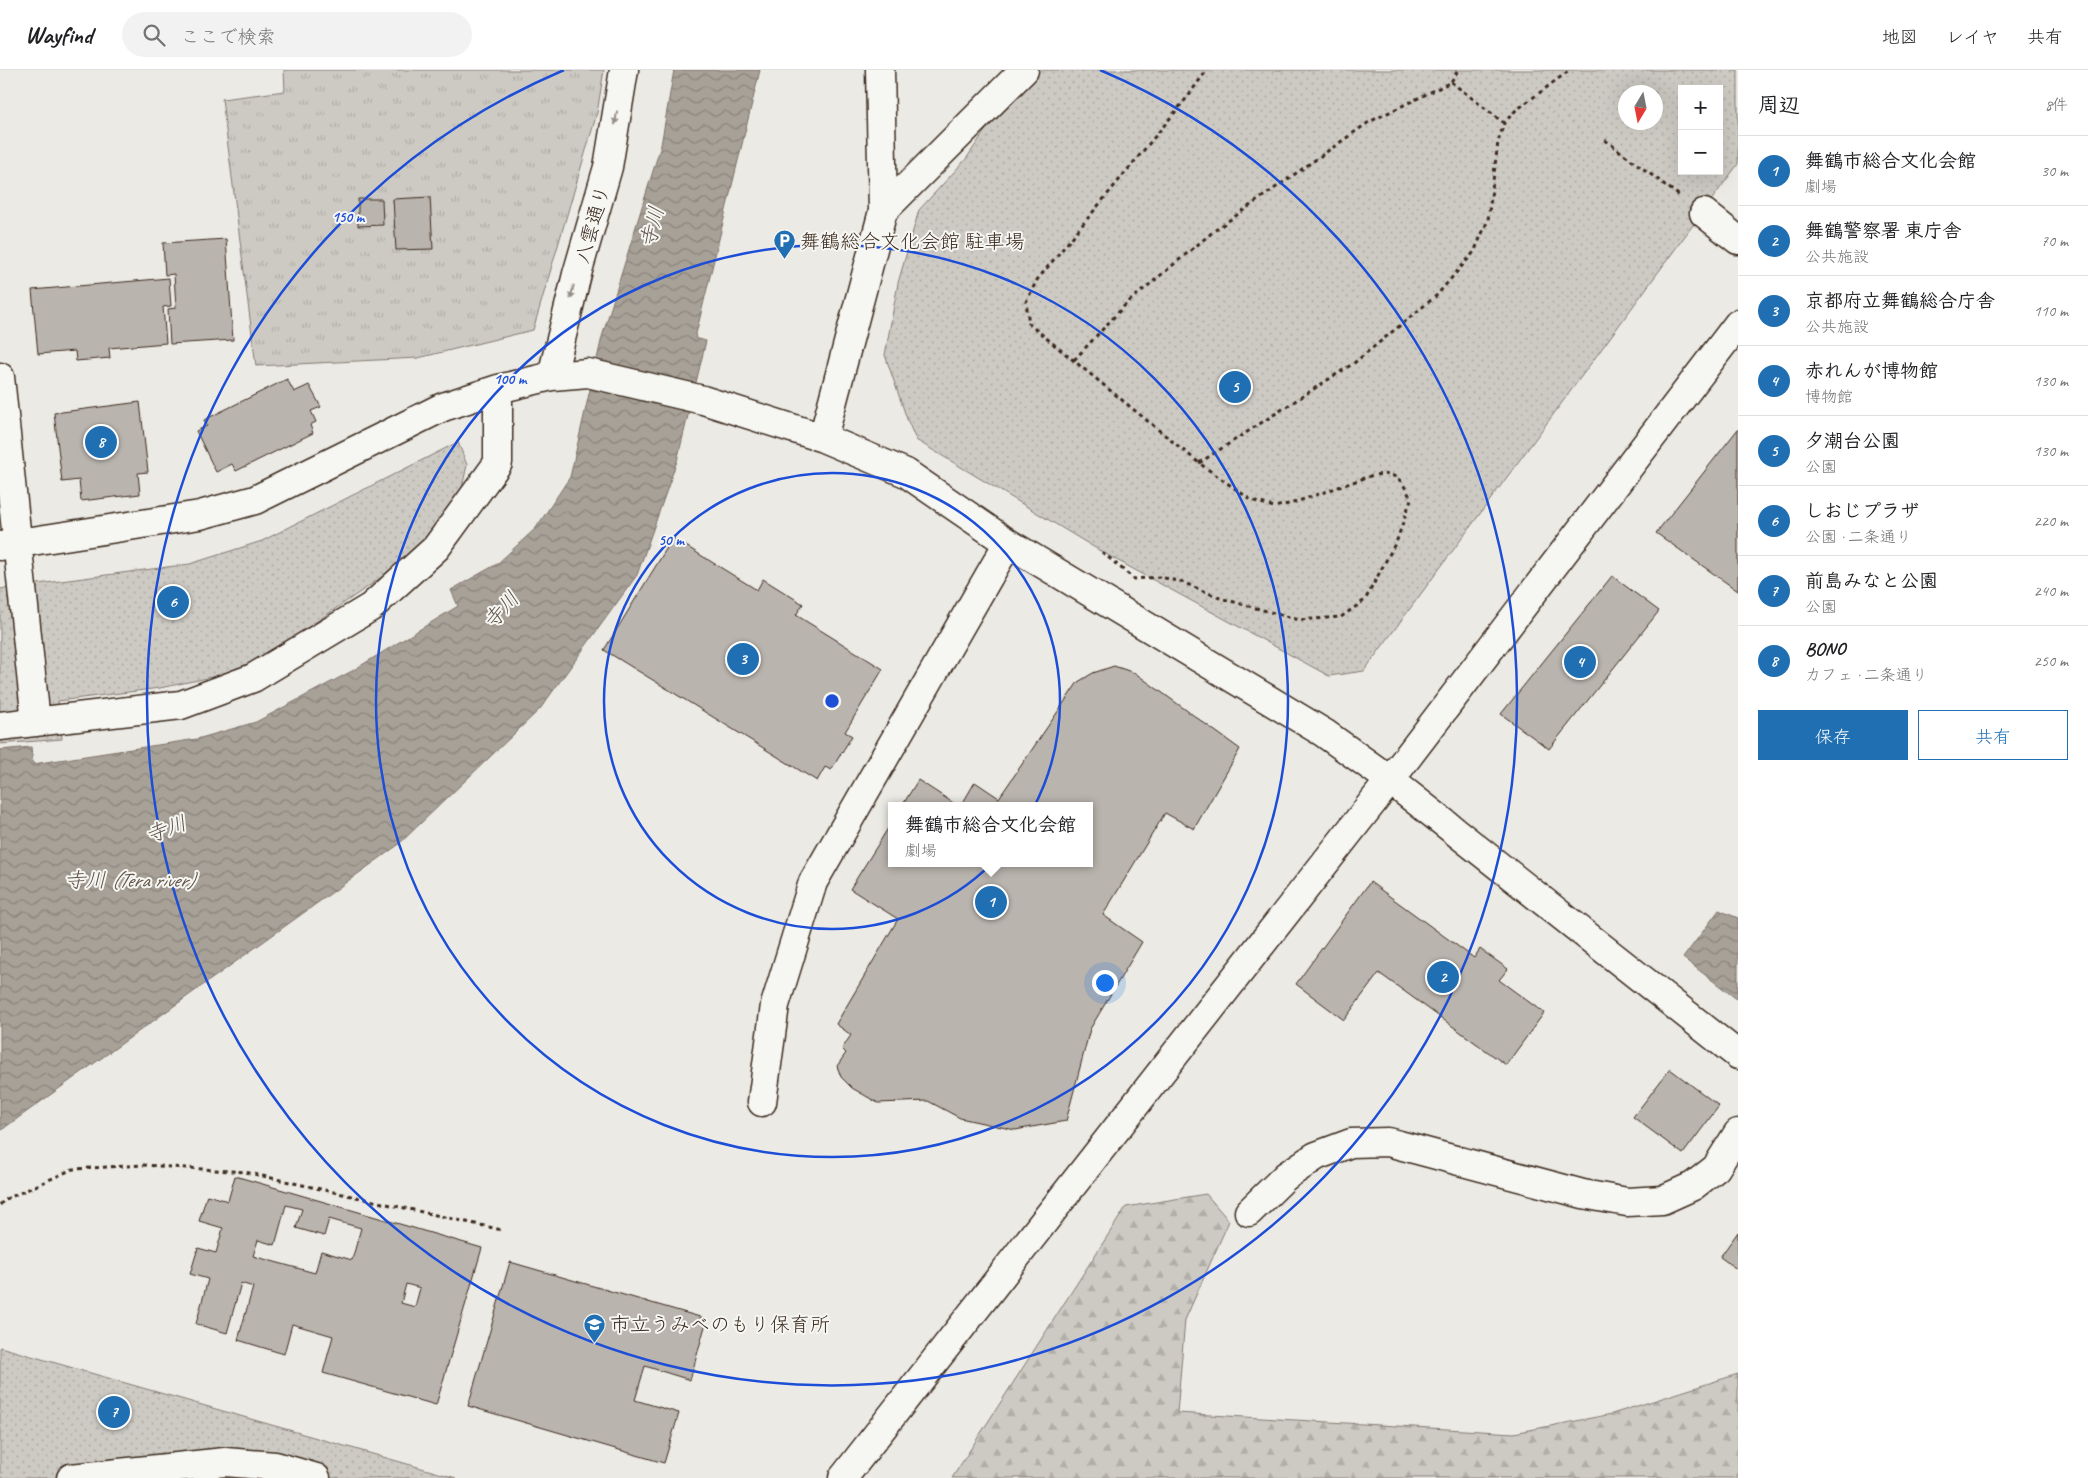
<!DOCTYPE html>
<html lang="ja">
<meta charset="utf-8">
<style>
:root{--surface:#fff;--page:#f2f2f2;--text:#202124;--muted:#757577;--line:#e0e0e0;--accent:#1f6fb2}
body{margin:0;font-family:Caveat,"Klee One",sans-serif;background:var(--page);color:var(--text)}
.controls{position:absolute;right:15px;top:15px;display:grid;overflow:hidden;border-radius:0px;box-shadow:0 5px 20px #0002}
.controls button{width:45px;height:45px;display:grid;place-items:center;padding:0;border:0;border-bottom:1px solid var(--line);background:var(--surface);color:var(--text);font:25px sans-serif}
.compass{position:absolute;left:1618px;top:15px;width:45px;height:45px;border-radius:50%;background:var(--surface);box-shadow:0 5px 20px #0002;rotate:190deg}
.you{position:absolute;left:1104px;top:912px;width:18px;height:18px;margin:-12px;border:4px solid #fff;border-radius:50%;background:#1a73e8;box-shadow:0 0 0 8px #1a73e833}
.badge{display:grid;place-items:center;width:32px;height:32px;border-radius:50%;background:var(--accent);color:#fff;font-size:16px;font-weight:700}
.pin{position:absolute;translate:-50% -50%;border:2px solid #fff;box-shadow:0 1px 5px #0006}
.popup{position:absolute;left:888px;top:732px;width:205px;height:65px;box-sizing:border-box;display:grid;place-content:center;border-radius:0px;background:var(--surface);filter:drop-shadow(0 1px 4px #0005);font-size:16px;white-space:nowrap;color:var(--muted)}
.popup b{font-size:19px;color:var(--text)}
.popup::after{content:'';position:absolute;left:50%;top:100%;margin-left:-10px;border:10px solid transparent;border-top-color:var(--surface)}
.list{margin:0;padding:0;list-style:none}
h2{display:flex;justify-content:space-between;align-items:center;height:65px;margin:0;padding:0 20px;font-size:21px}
h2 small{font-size:16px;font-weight:400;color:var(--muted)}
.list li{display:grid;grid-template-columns:32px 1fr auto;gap:15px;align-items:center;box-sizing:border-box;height:70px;padding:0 20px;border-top:1px solid var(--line)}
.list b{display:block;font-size:19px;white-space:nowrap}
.list p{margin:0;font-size:16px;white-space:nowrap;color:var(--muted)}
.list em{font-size:16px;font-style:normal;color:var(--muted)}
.actions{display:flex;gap:10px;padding:15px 20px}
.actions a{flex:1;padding:11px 0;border:1px solid var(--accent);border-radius:0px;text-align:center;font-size:18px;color:var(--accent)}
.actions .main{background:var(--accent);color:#fff}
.icon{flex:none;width:28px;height:28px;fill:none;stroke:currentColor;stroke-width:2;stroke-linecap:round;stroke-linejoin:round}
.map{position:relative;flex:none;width:1738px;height:1408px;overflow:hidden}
header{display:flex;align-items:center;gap:30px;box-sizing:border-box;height:70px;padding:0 25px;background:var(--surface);border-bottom:1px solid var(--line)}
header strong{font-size:24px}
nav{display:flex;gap:28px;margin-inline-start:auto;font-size:18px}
.search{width:350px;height:45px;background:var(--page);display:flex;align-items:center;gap:12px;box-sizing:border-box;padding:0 18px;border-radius:28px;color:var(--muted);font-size:19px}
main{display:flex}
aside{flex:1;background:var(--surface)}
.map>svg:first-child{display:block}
.grass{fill:url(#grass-tufts);stroke:#847a71}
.forest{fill:url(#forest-firs);stroke:#847a71}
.park{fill:url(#park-dots);stroke:#847a71;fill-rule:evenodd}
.water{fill:url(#water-waves);stroke:#7c7167}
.building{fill:#bab4ae;stroke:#3b2a1e;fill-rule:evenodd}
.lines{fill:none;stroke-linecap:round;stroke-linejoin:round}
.minor-casing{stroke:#3b2a1e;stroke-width:31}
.path{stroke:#3b2a1e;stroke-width:3;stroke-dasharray:4 4;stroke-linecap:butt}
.minor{stroke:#f6f6f2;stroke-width:28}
.oneway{fill:#989088}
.ring{fill:none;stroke:#1d4ed8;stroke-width:2.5}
.labels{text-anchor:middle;stroke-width:4;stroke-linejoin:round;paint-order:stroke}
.street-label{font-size:20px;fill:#3b2a1e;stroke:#f6f6f2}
.poi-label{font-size:20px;fill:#3b2a1e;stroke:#f6f6f2;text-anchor:start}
.water-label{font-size:21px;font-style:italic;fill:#615449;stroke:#f6f6f2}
.centre{fill:#1d4ed8;stroke:#f6f6f2;stroke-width:2.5}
.ring-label{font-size:15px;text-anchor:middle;font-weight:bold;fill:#1d4ed8;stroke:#f6f6f2;stroke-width:4;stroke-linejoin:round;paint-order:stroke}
</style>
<header>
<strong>Wayfind</strong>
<div class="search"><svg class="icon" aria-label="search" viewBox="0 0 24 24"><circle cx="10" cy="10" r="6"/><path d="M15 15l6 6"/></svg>ここで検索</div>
<nav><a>地図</a><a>レイヤ</a><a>共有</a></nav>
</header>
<main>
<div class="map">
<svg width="1738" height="1408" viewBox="0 0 1738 1408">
<defs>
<pattern id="grass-tufts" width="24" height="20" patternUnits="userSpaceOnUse" patternTransform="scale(1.25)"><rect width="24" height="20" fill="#cdcac4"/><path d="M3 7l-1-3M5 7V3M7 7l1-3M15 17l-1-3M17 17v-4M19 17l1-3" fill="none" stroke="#b1aea8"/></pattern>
<pattern id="forest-firs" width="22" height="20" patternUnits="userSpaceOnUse" patternTransform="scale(1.25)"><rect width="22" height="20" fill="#cdcac4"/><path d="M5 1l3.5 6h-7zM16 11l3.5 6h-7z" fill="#b1aea8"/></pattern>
<pattern id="park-dots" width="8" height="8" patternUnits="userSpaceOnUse" patternTransform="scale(1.25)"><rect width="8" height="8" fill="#cdcac4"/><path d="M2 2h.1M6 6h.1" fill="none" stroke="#b1aea8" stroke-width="1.8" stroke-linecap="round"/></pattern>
<pattern id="water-waves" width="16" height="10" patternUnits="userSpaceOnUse" patternTransform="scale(1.25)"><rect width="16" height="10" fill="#a8a198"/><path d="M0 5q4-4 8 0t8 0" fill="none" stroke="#8a837b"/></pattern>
</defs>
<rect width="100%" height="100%" fill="#ebeae5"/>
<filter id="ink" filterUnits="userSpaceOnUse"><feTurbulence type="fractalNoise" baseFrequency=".02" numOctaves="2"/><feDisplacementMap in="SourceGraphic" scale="10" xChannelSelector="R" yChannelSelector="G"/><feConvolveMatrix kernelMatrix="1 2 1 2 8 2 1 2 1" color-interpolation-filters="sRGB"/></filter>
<g filter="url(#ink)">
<path class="grass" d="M284,0H604L597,43L533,260L418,288L256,296L222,29L285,21Z"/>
<path class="forest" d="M1206,1124L1229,1151L1185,1250L1177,1343L1514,1363L1612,1344L1738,1304V1408H952L1126,1137Z"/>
<path class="park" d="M1026,0H1738V94L1364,601L1329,606L1102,482L916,370L907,349L885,285L898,213L919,140L966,89ZM1682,19H1719V101H1682ZM1626,22H1656V52H1626Z
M458,372L467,395L462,418L421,476L422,480L245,600L160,618L58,631L62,669L0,674V519L190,494L262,471Z
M0,1277L456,1408H0Z"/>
<path class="water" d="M674,0H760L695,268L706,271L677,391L637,505L540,639L398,775L0,1061V680L31,677L33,694L197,669L256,652L352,601L458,536L451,520L497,494L536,458L570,407L602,267L661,75Z
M1719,840L1738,848V930L1683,888Z"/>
<path class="building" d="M430,127L433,179L396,180L393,129Z
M358,129H382L383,155L358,156Z
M226,169L233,270L170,274L168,239L176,238L174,204L165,205L163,173Z
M169,208L171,236L163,237L166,273L109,278L110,288L76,291L75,281L38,284L32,220Z
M287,309L294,322L309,315L321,337L311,341L316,352L310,355L313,363L236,401L232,394L216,402L196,361L207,356L204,350Z
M140,332L148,402L138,403L140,424L81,431L79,410L62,412L54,343Z
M1738,359V521L1656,463Z
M673,468L757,520L763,509L803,534L796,545L883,599L845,662L852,666L831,700L825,697L817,711L604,580Z
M1612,506L1659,541L1549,679L1501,644Z
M1114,596L1135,603L1240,679L1194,759L1165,743L1103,845L1142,872L1090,959L1066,1051L1015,1060L960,1048L928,1031L878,1033L852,1018L841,1007L837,996L846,983L842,979L851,965L836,954L898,849L850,819L892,752V793H1090V736H961L975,712L999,728L1078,612L1093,603Z
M918,710L958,736H902Z
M1370,812L1474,888L1480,879L1508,899L1499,910L1544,943L1506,995L1379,903L1344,950L1296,914Z
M1670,999L1719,1036L1683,1084L1633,1047Z
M235,1106L482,1178L436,1335L323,1303L333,1266L292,1254L284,1284L238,1270L253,1217L241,1213L227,1263L196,1254L208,1209L190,1204L198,1178L216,1183L223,1158L199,1151L207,1125L228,1131ZM286,1135L302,1139L296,1158L324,1166L329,1149L361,1158L352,1190L321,1181L315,1203L253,1186L258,1170L275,1175ZM406,1214L420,1218L415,1237L401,1233Z
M1738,1162V1200L1720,1187Z
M510,1192L707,1249L690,1310L645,1296L635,1330L679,1343L664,1393L468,1336Z"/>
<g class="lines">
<defs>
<path id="minor" d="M883,141L1024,0
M1704,143L1738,170
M552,306L577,204L608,97L624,0
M0,307L36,652
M823,368L883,141L880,0
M0,476L200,445L255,430L443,337L498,319L552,306L588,303L703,330L823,368L906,403L1008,473L1324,663L1390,710L1738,985
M0,656L181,635L253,608L371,537L436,478L498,393V319
M762,1032L775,935L813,812L1008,473
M1249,1142L1286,1106L1316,1086L1351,1073L1388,1072L1583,1124L1627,1132L1662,1130L1693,1116L1716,1098L1738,1063
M71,1408L225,1392L275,1396L316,1408
M843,1408L1390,710L1738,254"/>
</defs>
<use href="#minor" class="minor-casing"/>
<path class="path" d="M1451,12L1504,53
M1605,70L1681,127
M1074,290L1126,234L1214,161L1369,52L1451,12L1458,0
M1199,393L1354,293L1436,226L1474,182L1488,150L1498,72L1504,53L1515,41L1570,0
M1102,482L1134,509L1160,507L1182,512L1220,528L1299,550L1341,547L1365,530L1397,470L1411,429C1401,409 1398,402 1373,405L1293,433L1274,437L1251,430L1199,393L1029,254L1026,232L1037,210L1185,30L1207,0
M0,1135L4,1130L73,1099L143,1095L245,1102L502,1160"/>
<use href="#minor" class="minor"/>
</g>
<defs><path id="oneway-solid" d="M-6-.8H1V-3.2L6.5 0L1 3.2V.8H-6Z" transform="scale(1.25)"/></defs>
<g class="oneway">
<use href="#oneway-solid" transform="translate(616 48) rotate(99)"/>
<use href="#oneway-solid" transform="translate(572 222) rotate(104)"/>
</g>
</g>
<g class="ring">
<circle cx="832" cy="631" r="228"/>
<circle cx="832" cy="631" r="456"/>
<path d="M1100 0A685 685 0 1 1 564 0"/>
</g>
<defs>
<symbol id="parking-pin" viewBox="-11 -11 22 30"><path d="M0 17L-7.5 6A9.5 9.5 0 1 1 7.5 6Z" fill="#1f6fb2" stroke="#f6f6f2"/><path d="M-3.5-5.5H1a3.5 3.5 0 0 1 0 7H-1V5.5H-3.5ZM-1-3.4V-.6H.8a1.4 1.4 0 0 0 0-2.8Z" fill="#fff"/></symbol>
<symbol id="school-pin" viewBox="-11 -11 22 30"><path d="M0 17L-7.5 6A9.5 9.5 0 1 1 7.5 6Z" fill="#1f6fb2" stroke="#f6f6f2"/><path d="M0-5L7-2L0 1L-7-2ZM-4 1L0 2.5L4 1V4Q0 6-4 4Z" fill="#fff"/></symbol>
</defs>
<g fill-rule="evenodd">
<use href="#parking-pin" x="772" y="158" width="25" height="34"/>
<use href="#school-pin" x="582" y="1242" width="25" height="34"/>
</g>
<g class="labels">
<g class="street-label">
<text transform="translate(592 154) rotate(-74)" y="7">八雲通り</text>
</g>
<g class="poi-label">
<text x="800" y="178">舞鶴総合文化会館 駐車場</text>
<text x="610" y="1261">市立うみべのもり保育所</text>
</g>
<g class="water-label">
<text transform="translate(652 157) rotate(-76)" y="7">寺川</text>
<text transform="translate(501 540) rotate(-48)" y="7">寺川</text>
<text transform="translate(166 759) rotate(-20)" y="7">寺川</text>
<text x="129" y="817">寺川 (Tera river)</text>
</g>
</g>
<circle cx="832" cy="631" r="8" class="centre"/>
<g class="ring-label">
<text x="348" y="152">150 m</text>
<text x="510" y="314">100 m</text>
<text x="671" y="475">50 m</text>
</g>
</svg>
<div class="controls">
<button>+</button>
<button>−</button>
</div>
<svg class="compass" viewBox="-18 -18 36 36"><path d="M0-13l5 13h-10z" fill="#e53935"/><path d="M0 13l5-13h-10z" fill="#757577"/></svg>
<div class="you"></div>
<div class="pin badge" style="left:991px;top:832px">1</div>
<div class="popup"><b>舞鶴市総合文化会館</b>劇場</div>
<div class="pin badge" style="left:1443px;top:907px">2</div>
<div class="pin badge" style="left:743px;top:589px">3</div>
<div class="pin badge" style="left:1580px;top:592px">4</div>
<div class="pin badge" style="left:1235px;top:317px">5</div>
<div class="pin badge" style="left:173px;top:532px">6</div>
<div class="pin badge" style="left:114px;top:1342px">7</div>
<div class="pin badge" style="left:101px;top:372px">8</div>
</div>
<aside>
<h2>周辺<small>8件</small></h2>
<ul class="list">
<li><span class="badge">1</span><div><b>舞鶴市総合文化会館</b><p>劇場</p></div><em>30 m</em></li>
<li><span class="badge">2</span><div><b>舞鶴警察署 東庁舎</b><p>公共施設</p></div><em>70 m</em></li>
<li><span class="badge">3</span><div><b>京都府立舞鶴総合庁舎</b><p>公共施設</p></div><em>110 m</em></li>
<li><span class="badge">4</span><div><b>赤れんが博物館</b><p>博物館</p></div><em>130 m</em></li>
<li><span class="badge">5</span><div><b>夕潮台公園</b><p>公園</p></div><em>130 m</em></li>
<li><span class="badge">6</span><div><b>しおじプラザ</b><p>公園 · 二条通り</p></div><em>220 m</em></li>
<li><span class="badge">7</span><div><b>前島みなと公園</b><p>公園</p></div><em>240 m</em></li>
<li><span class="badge">8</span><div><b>BONO</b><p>カフェ · 二条通り</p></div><em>250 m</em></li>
</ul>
<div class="actions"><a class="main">保存</a><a>共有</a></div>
</aside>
</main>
